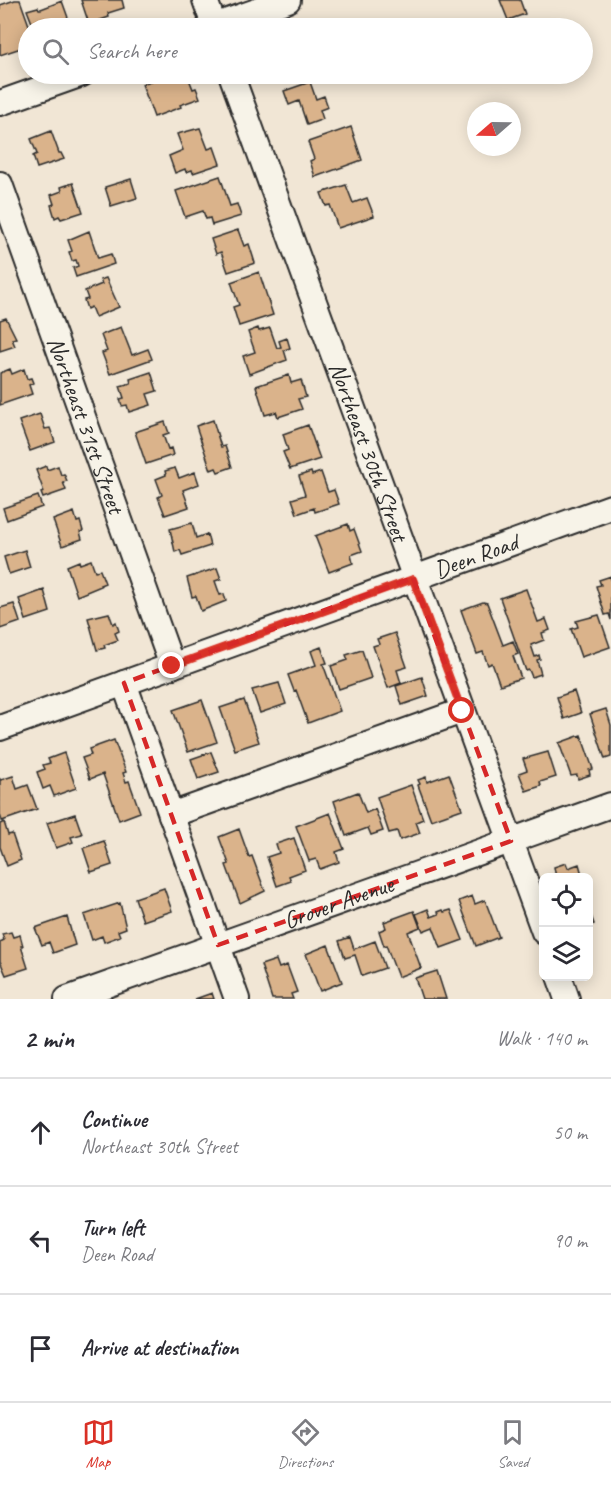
<!DOCTYPE html>
<meta charset="utf-8">
<style>
:root{--surface:#fff;--page:#f7f7f7;--text:#2b2b33;--muted:#7c7c81;--line:#e1e1e2;--accent:#d93025}
body{margin:0;font-family:Caveat,sans-serif;background:var(--page);color:var(--text)}
.controls{position:absolute;right:18px;bottom:18px;display:grid;overflow:hidden;border-radius:9px;box-shadow:0 3px 15px #0003}
.controls button{width:54px;height:54px;display:grid;place-items:center;padding:0;border:0;border-bottom:2px solid var(--line);background:var(--surface);color:var(--text);font:30px sans-serif}
.compass{position:absolute;left:467px;top:102px;width:54px;height:54px;border-radius:50%;background:var(--surface);box-shadow:0 3px 15px #0003;rotate:250deg}
.stop{position:absolute;width:18px;height:18px;margin:-14px;border:4px solid #d93025;border-radius:50%;background:#fff}
.stop.end{background:#d93025;border-color:#fff;box-shadow:0 2px 6px #0008}
.list{margin:0;padding:0;list-style:none}
h2{display:flex;justify-content:space-between;align-items:center;height:78px;margin:0;padding:0 24px;font-size:26px}
h2 small{font-size:20px;font-weight:400;color:var(--muted)}
.list li{display:grid;grid-template-columns:39px 1fr auto;gap:18px;align-items:center;box-sizing:border-box;height:108px;padding:0 24px;border-top:2px solid var(--line)}
.list b{display:block;font-size:22px;white-space:nowrap}
.list p{margin:0;font-size:20px;white-space:nowrap;color:var(--muted)}
.list em{font-size:20px;font-style:normal;color:var(--muted)}
.icon{flex:none;width:33px;height:33px;fill:none;stroke:currentColor;stroke-width:2;stroke-linecap:round;stroke-linejoin:round}
.map{position:relative;flex:none;width:611px;height:999px;overflow:hidden}
.search{position:absolute;background:var(--surface);box-shadow:0 3px 15px #0003;left:18px;right:18px;top:18px;height:66px;display:flex;align-items:center;gap:15px;box-sizing:border-box;padding:0 21px;border-radius:33px;color:var(--muted);font-size:22px}
.sheet{height:402px;background:var(--surface)}
nav{display:flex;justify-content:space-around;align-items:center;box-sizing:border-box;height:84px;border-top:2px solid var(--line);background:var(--surface);font-size:16px;color:var(--muted)}
nav a{display:grid;justify-items:center;gap:3px}
nav .on{color:var(--accent)}
.map>svg:first-child{display:block}
.building{fill:#dab38b;stroke:#2b2b2b;stroke-width:1.5}
.lines{fill:none;stroke-linecap:round;stroke-linejoin:round}
.minor-casing{stroke:#2b2b2b;stroke-width:28}
.minor{stroke:#f7f3e8;stroke-width:24}
.route{stroke:#d93025;stroke-width:8}
.marked{fill:none;stroke:#d62828;stroke-width:4.5;stroke-dasharray:12 8;stroke-linejoin:round}
.labels{text-anchor:middle;stroke-width:5;stroke-linejoin:round;paint-order:stroke}
.street-label{font-size:24px;fill:#2b2b2b;stroke:#f7f3e8}
</style>
<div class="map">
<svg width="611" height="999" viewBox="0 0 611 999">
<rect width="100%" height="100%" fill="#f1e6d5"/>
<filter id="ink" filterUnits="userSpaceOnUse"><feTurbulence type="fractalNoise" baseFrequency=".0167" numOctaves="2"/><feDisplacementMap in="SourceGraphic" scale="12" xChannelSelector="R" yChannelSelector="G"/><feConvolveMatrix kernelMatrix="1 2 1 2 8 2 1 2 1" color-interpolation-filters="sRGB"/></filter>
<g filter="url(#ink)">
<path class="building" d="M15,0H20L30,28L28,41L23,43L24,47L0,55V5Z
M81,0H122L124,8L108,13L109,17L89,24Z
M500,0H520L525,14L508,20Z
M62,1L71,26L65,28H34L27,10L38,7L39,9H41Z
M171,74H187L193,89L196,88L200,98L180,105L181,107L154,117L142,84Z
M282,74H300L284,79Z
M310,82L316,99L324,96L328,107L320,110L323,119L307,125L299,101L289,105L284,91Z
M351,127L362,160L315,177L310,161L314,159L308,142Z
M200,128L208,149L214,147L220,164L193,173L192,170L186,172L185,169L175,173L169,156L183,150L177,134Z
M51,131L59,153H61L64,159L37,168L33,156L37,154L31,139Z
M220,176L230,206L237,204L241,216L212,225L210,218L206,219L203,211L185,217L176,191Z
M131,179L137,198L111,206L105,187Z
M73,183L83,212L61,219L59,216L55,218L51,205L54,204L51,195L62,191L61,187Z
M346,185L353,203L367,198L374,216L338,228L330,205L326,206L321,193Z
M238,230L244,246L249,244L255,263L228,272L221,252L216,254L211,239Z
M89,231L98,258L111,254L114,264L76,277L73,268L78,266L76,260L72,261L69,252L72,251L68,240Z
M259,272L273,315L239,326L233,307L239,305L231,282Z
M106,278L119,307L95,317L91,307L87,309L84,300L88,299L85,291L102,284L100,280Z
M6,318L16,338L12,339L15,346L0,351V320Z
M121,327L132,355L148,349L152,359L110,374L102,353L107,351L101,335Z
M258,328L259,331L270,328L277,348L281,347L279,341L287,338L290,348L284,350L287,360L249,374L243,356L255,352L248,332Z
M10,369L12,374L24,369L27,379L31,378L33,383L29,385L32,394L0,405V373Z
M151,372L157,391L147,394L151,405L129,412L127,405L122,406L120,399L124,398L120,386L131,383L130,379Z
M289,375L291,383L301,380L306,397L298,399L302,409L278,417L276,412L265,415L256,386Z
M40,414L45,429L50,428L55,442L30,451L19,421Z
M213,420L221,447L225,446L232,467L218,472L216,468L211,470L196,426Z
M165,422L169,433L163,435L168,449L171,448L173,455L146,464L135,432Z
M308,425L320,459L290,469L283,452L288,450L283,434Z
M46,466L47,470L58,466L61,475L64,474L67,481L63,482L66,490L43,498L41,493L44,492L36,470Z
M175,468L179,478L195,472L199,484L183,490L189,507L165,515L158,497L162,495L156,479L166,475L165,471Z
M311,472L312,475L321,472L328,492L334,490L339,504L315,512L314,508L297,514L292,499L305,495L299,476Z
M38,496L42,507L7,520L3,508Z
M74,512L77,522L80,521L83,531L80,532L82,539L62,546L53,520Z
M192,523L196,538L207,534L210,546L182,555L180,550L175,552L170,529Z
M348,524L350,531L354,529L362,551L351,555L353,563L329,572L315,536Z
M25,550L30,567L9,574L4,557Z
M91,560L95,571L100,570L105,583L100,585L101,586L77,596L67,566L79,561L80,564Z
M217,568L221,579L215,581L220,595L224,594L226,601L201,611L196,596L192,597L187,578Z
M611,576V620L609,614L605,615L596,586L601,585L599,580Z
M526,589L538,622L546,619L550,630L542,633L544,640L531,645L535,657L539,655L540,659L537,660L541,674L532,677L529,670L526,671L500,598Z
M44,590L50,612L26,620L19,599Z
M483,602L487,603L503,645L513,641L518,654L513,656L521,678L500,685L492,663L488,665L483,652L477,654L461,610Z
M14,604L20,622L0,629V608Z
M109,613L113,624L116,622L119,631L115,633L118,640L104,645L105,648L97,650L88,618Z
M599,615L610,647L581,657L571,629L578,627L576,621Z
M395,633L407,667L397,670L401,683L388,688L373,646L379,644L377,639Z
M321,647L327,663L323,664L340,711L308,723L296,690L294,691L288,675L316,665L311,651Z
M362,650L371,678L339,689L331,666L348,660L346,655Z
M422,677L428,696L402,705L396,686Z
M279,683L286,704L260,713L252,690Z
M574,691L581,713L564,719L557,697Z
M202,700L217,742L188,752L173,710Z
M244,700L259,742L235,750L220,708Z
M606,709L611,725V757L605,759L590,714Z
M581,735L593,769L589,770L590,775L578,779L577,775L571,776L559,743Z
M114,740L126,772L123,773L126,782L129,781L140,812L119,820L103,774L90,779L82,758L91,755L89,749Z
M211,752L219,772L198,779L191,759Z
M548,752L556,777L540,782L541,786L526,791L519,773L527,770L523,759Z
M64,753L76,788L54,796L50,786L43,789L37,772L45,769L43,765L50,763L48,759Z
M449,774L462,809L431,820L418,785L420,784L418,780L426,777L427,782Z
M13,776L17,789L28,785L37,809L2,821L0,815V779L1,780Z
M411,785L423,819L416,822L420,833L400,840L397,831L389,833L377,797Z
M358,792L366,813L375,809L383,831L371,835L368,828L346,836L334,801Z
M330,813L344,849L336,852L339,862L320,869L316,859L309,861L296,826Z
M75,814L82,834L71,837L73,842L56,848L47,823Z
M4,822L8,835L12,834L21,860L7,866L0,847V824Z
M239,829L249,857L252,856L265,891L240,903L226,865L229,864L219,837Z
M294,838L305,870L289,876L291,881L277,886L267,857L279,853L276,844Z
M104,841L112,865L91,872L83,848Z
M566,863L568,868L579,864L583,878H556L554,867Z
M164,888L172,911L143,921L135,898Z
M472,896L475,904L485,900L499,937L476,946L459,901Z
M120,903L126,928L118,931L120,936L104,942L102,936L92,940L84,915Z
M588,907L594,924L588,926Z
M428,909L431,917L439,914L438,912L443,910L444,912L451,910L463,940L441,948L433,927L423,931L416,914Z
M414,911L420,927L408,932L421,968L398,977L386,945L384,946L379,931L386,928L384,922Z
M67,917L75,945L53,953L49,942L42,945L35,928Z
M11,932L13,937L20,935L23,946H21L28,968L6,975L0,961V942L4,940L2,934Z
M350,937L354,949L375,941L385,968L362,976L355,955L345,958L339,941Z
M328,945L342,982L320,991L306,954Z
M276,960L279,968L287,965L297,992L291,994L293,999H272L261,965Z
M437,971L446,999H422L415,978Z
M212,993L214,999H195Z"/>
<g class="lines">
<defs>
<g id="minor">
<path d="M205,0L215,28"/>
<path d="M208,28L288,0"/>
<path id="s1" d="M231,74L544,932"/>
<path d="M0,103L82,74"/>
<path id="s2" d="M0,184L172,666"/>
<path d="M124,683L237,999"/>
<path id="s3" d="M0,728L611,507"/>
<path d="M171,815L462,711"/>
<path d="M559,976L567,999"/>
<path id="s4" d="M67,999L611,805"/>
</g>
</defs>
<use href="#minor" class="minor-casing"/>
<use href="#minor" class="minor"/>
</g>
</g>
<g class="lines" filter="url(#ink)">
<path class="route" d="M172,666L413,579L462,711"/>
</g>
<path class="marked" d="M413,578L511,841L218,945L124,683Z"/>
<g class="labels">
<g class="street-label">
<text dy="8" stroke="none"><textPath href="#s2" startOffset="256">Northeast 31st Street</textPath></text>
<text dy="8" stroke="none"><textPath href="#s1" startOffset="402">Northeast 30th Street</textPath></text>
<text dy="8" stroke="none"><textPath href="#s3" startOffset="506">Deen Road</textPath></text>
<text dy="8" stroke="none"><textPath href="#s4" startOffset="288">Grover Avenue</textPath></text>
</g>
</g>
</svg>
<div class="controls">
<button><svg class="icon" aria-label="locate" viewBox="0 0 24 24"><circle cx="12" cy="12" r="6"/><path d="M12 2v4M12 18v4M2 12h4M18 12h4"/></svg></button>
<button><svg class="icon" aria-label="layers" viewBox="0 0 24 24"><path d="M12 4l9 5-9 5-9-5zM3 14l9 5 9-5"/></svg></button>
</div>
<svg class="compass" viewBox="-18 -18 36 36"><path d="M0-13l5 13h-10z" fill="#e53935"/><path d="M0 13l5-13h-10z" fill="#7c7c81"/></svg>
<div class="stop" style="left:462px;top:711px"></div>
<div class="stop end" style="left:172px;top:666px"></div>
<div class="search"><svg class="icon" aria-label="search" viewBox="0 0 24 24"><circle cx="10" cy="10" r="6"/><path d="M15 15l6 6"/></svg>Search here</div>
</div>
<section class="sheet">
<h2>2 min<small>Walk · 140 m</small></h2>
<ul class="list">
<li><svg class="icon" aria-label="ahead" viewBox="0 0 24 24"><path d="M12 20V5M6 11l6-6 6 6"/></svg><div><b>Continue</b><p>Northeast 30th Street</p></div><em>50 m</em></li>
<li><svg class="icon" aria-label="left" viewBox="0 0 24 24"><path d="M17 20v-9H6M10 6l-5 5 5 5"/></svg><div><b>Turn left</b><p>Deen Road</p></div><em>90 m</em></li>
<li><svg class="icon" aria-label="arrive" viewBox="0 0 24 24"><path d="M6 21V4h12l-3 4 3 4H6"/></svg><div><b>Arrive at destination</b></div></li>
</ul>
</section>
<nav>
<a class="on"><svg class="icon" aria-label="map" viewBox="0 0 24 24"><path d="M3 6l6-2 6 2 6-2v14l-6 2-6-2-6 2zM9 4v14M15 6v14"/></svg>Map</a>
<a><svg class="icon" aria-label="directions" viewBox="0 0 24 24"><path d="M12 3l9 9-9 9-9-9zM9 14v-3h6M13 9l2 2-2 2"/></svg>Directions</a>
<a><svg class="icon" aria-label="saved" viewBox="0 0 24 24"><path d="M7 4h10v16l-5-4-5 4z"/></svg>Saved</a>
</nav>
